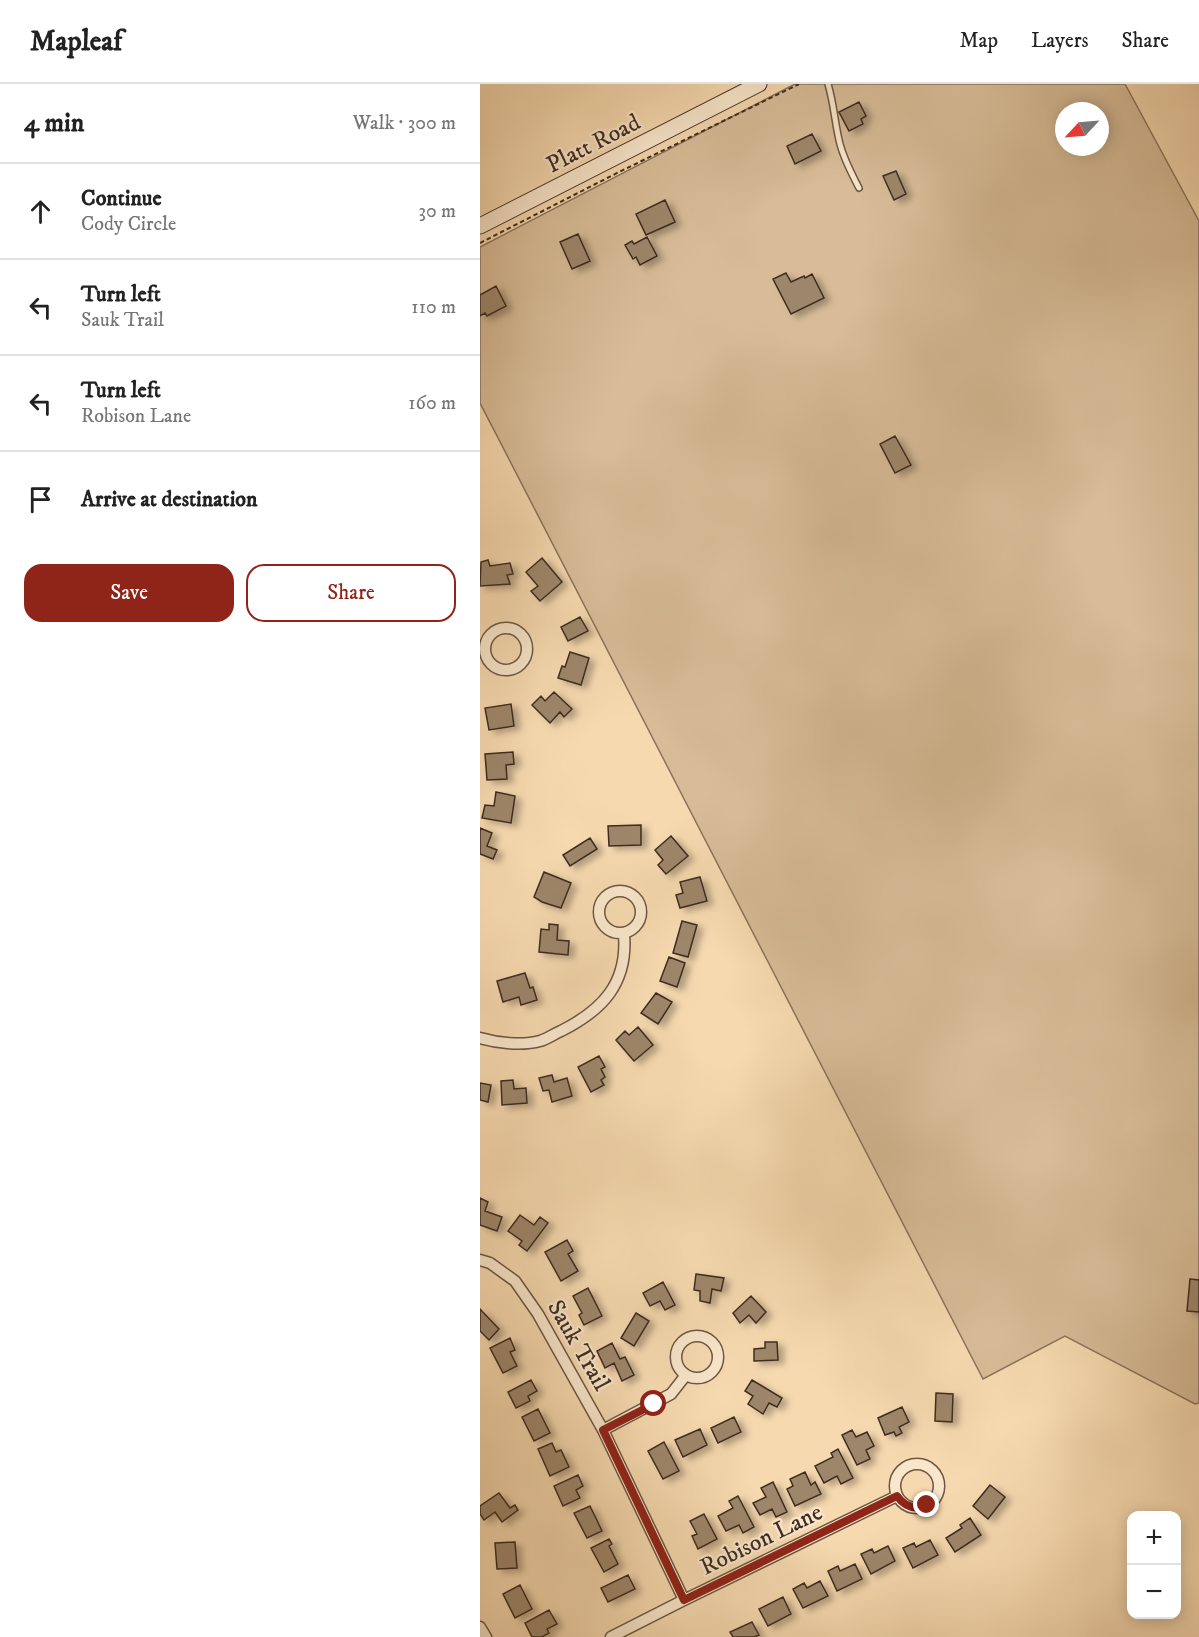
<!DOCTYPE html>
<meta charset="utf-8">
<style>
:root{--surface:#fff;--page:#f6f6f6;--text:#222;--muted:#767676;--line:#e0e0e0;--accent:#8f2418}
body{margin:0;font-family:"IM FELL DW Pica",serif;background:var(--page);color:var(--text)}
.controls{position:absolute;right:18px;bottom:18px;display:grid;overflow:hidden;border-radius:12px;box-shadow:0 3px 15px #0003}
.controls button{width:54px;height:54px;display:grid;place-items:center;padding:0;border:0;border-bottom:2px solid var(--line);background:var(--surface);color:var(--text);font:30px sans-serif}
.compass{position:absolute;left:575px;top:18px;width:54px;height:54px;border-radius:50%;background:var(--surface);box-shadow:0 3px 15px #0003;rotate:244deg}
.stop{position:absolute;width:18px;height:18px;margin:-14px;border:4px solid #8f2418;border-radius:50%;background:#fff}
.stop.end{background:#8f2418;border-color:#fff;box-shadow:0 2px 6px #0008}
.list{margin:0;padding:0;list-style:none}
h2{display:flex;justify-content:space-between;align-items:center;height:78px;margin:0;padding:0 24px;font-size:26px}
h2 small{font-size:20px;font-weight:400;color:var(--muted)}
.list li{display:grid;grid-template-columns:39px 1fr auto;gap:18px;align-items:center;box-sizing:border-box;height:96px;padding:0 24px;border-top:2px solid var(--line)}
.list b{display:block;font-size:22px;white-space:nowrap}
.list p{margin:0;font-size:20px;white-space:nowrap;color:var(--muted)}
.list em{font-size:20px;font-style:normal;color:var(--muted)}
.actions{display:flex;gap:12px;padding:18px 24px}
.actions a{flex:1;padding:14px 0;border:2px solid var(--accent);border-radius:18px;text-align:center;font-size:21px;color:var(--accent)}
.actions .main{background:var(--accent);color:#fff}
.icon{flex:none;width:33px;height:33px;fill:none;stroke:currentColor;stroke-width:2;stroke-linecap:round;stroke-linejoin:round}
.map{position:relative;flex:none;width:719px;height:1553px;overflow:hidden}
header{display:flex;align-items:center;gap:36px;box-sizing:border-box;height:84px;padding:0 30px;background:var(--surface);border-bottom:2px solid var(--line)}
header strong{font-size:28px}
nav{display:flex;gap:33px;margin-inline-start:auto;font-size:21px}
main{display:flex}
aside{flex:1;background:var(--surface)}
.map>svg:first-child{display:block}
.green{fill:#d7bc97;stroke:#8b745c;stroke-width:1.5;fill-rule:evenodd}
.building{fill:#9e866b;stroke:#3f2c21;stroke-width:1.5;filter:url(#shadow)}
.lines{fill:none;stroke-linecap:round;stroke-linejoin:round}
.service-casing{stroke:#6d5744;stroke-width:8}
.minor-casing{stroke:#6d5744;stroke-width:13}
.secondary-casing{stroke:#3f2c21;stroke-width:17}
.path{stroke:#3f2c21;stroke-width:2;stroke-dasharray:4.5 3;stroke-linecap:butt}
.service{stroke:#f9e6cb;stroke-width:5}
.minor{stroke:#f9e6cb;stroke-width:10}
.secondary{stroke:#f9e6cb;stroke-width:15}
.route{stroke:#8f2418;stroke-width:8}
.labels{text-anchor:middle;stroke-width:4.5;stroke-linejoin:round;paint-order:stroke}
.street-label{font-size:24px;fill:#3f2c21;stroke:#f9e6cb}
</style>
<header>
<strong>Mapleaf</strong>
<nav><a>Map</a><a>Layers</a><a>Share</a></nav>
</header>
<main>
<aside>
<h2>4 min<small>Walk · 300 m</small></h2>
<ul class="list">
<li><svg class="icon" aria-label="ahead" viewBox="0 0 24 24"><path d="M12 20V5M6 11l6-6 6 6"/></svg><div><b>Continue</b><p>Cody Circle</p></div><em>30 m</em></li>
<li><svg class="icon" aria-label="left" viewBox="0 0 24 24"><path d="M17 20v-9H6M10 6l-5 5 5 5"/></svg><div><b>Turn left</b><p>Sauk Trail</p></div><em>110 m</em></li>
<li><svg class="icon" aria-label="left" viewBox="0 0 24 24"><path d="M17 20v-9H6M10 6l-5 5 5 5"/></svg><div><b>Turn left</b><p>Robison Lane</p></div><em>160 m</em></li>
<li><svg class="icon" aria-label="arrive" viewBox="0 0 24 24"><path d="M6 21V4h12l-3 4 3 4H6"/></svg><div><b>Arrive at destination</b></div></li>
</ul>
<div class="actions"><a class="main">Save</a><a>Share</a></div>
</aside>
<div class="map">
<svg width="719" height="1553" viewBox="0 0 719 1553">
<defs>
<filter id="shadow"><feDropShadow dx="6" dy="3.5" stdDeviation="3" flood-color="#0004"/></filter>
</defs>
<rect width="100%" height="100%" fill="#f6d9af"/>
<filter id="stains"><feTurbulence type="fractalNoise" baseFrequency=".00333" numOctaves="4"/><feColorMatrix values="0 0 0 0 .2 0 0 0 0 .09 0 0 0 0 .02 0 0 0 .5 -.17"/></filter>
<radialGradient id="worn" r=".72"><stop offset=".6" stop-color="#630" stop-opacity="0"/><stop offset="1" stop-color="#630" stop-opacity=".3"/></radialGradient>
<path class="green" d="M315,0H645L719,137V1319L715,1320L585,1252L503,1295L0,319V163ZM584,27H620V63H584Z"/>
<path class="building" d="M379,18L386,32L381,35L383,40L369,47L359,28Z
M332,50L341,67L315,80L307,62Z
M416,87L426,110L414,116L403,92Z
M185,116L195,138L166,151L156,130Z
M98,150L110,177L92,185L80,158Z
M167,153L177,172L160,181L156,173L153,175L145,161L152,157L154,160Z
M306,189L311,198L324,192L325,194L332,190L344,214L311,230L293,195Z
M16,202L26,222L7,232L5,229L0,232V211Z
M415,352L431,381L415,389L400,360Z
M62,474L82,498L60,517L51,507L58,502L46,488Z
M8,476L10,482L30,479L33,490L27,491L30,500L0,502L1,478Z
M100,533L108,547L88,557L81,543Z
M90,568L109,574L101,601L78,594L82,582L85,583Z
M74,608L92,625L84,633L80,628L70,639L52,621L61,612L65,617Z
M31,620L34,642L9,646L5,624Z
M33,668L34,680L26,681L27,695L7,696L5,670Z
M16,708L35,712L31,739L2,734L5,721L14,722Z
M161,741V761L129,762L128,742Z
M0,744L12,749L7,762L17,766L13,775L0,770Z
M191,752L208,772L186,790L178,781L183,776L175,766Z
M110,754L117,765L90,782L83,771Z
M64,788L91,799L81,824L62,818L54,813Z
M220,793L227,817L200,824L196,811L203,809L200,798Z
M202,837L217,841L208,873L193,869Z
M69,840L78,841L77,856L89,857L88,871L59,868L61,845L69,846Z
M189,873L205,879L197,903L180,897Z
M45,889L50,904L53,903L57,916L41,921L39,913L23,918L17,897Z
M176,909L192,918L178,940L161,929Z
M158,943L173,961L154,977L136,956L145,947L149,951Z
M119,972L125,983L121,985L125,993L121,996L124,1001L111,1008L98,983Z
M72,991L74,998L87,994L92,1012L72,1018L69,1006L63,1007L59,994Z
M33,996L34,1005L46,1004L47,1019L22,1021L21,997Z
M0,999L11,1001L8,1018L0,1016Z
M0,1114L8,1118L5,1127L22,1133L17,1147L0,1141Z
M40,1131L54,1141L60,1133L68,1139L47,1167L39,1161L42,1157L28,1147Z
M87,1156L93,1167L88,1170L98,1187L81,1197L65,1168Z
M216,1190L244,1194L241,1207L232,1205L230,1219L220,1217V1207L214,1206Z
M710,1195L719,1196V1228L707,1227Z
M183,1198L195,1221L185,1226L180,1217L170,1222L163,1209Z
M108,1204L122,1232L104,1241L99,1231L102,1229L93,1212Z
M271,1212L286,1228L276,1239L269,1231L260,1239L253,1229Z
M0,1225L19,1245L9,1256L0,1247Z
M156,1229L169,1237L154,1262L141,1254Z
M30,1254L35,1266L30,1268L37,1282L23,1289L10,1264Z
M285,1258H297L298,1276L274,1277V1265L285,1264Z
M132,1259L140,1275L145,1273L154,1291L142,1297L134,1279L125,1284L117,1267Z
M51,1296L57,1307L48,1312L50,1317L36,1324L28,1308Z
M272,1296L302,1314L297,1323L289,1319L283,1330L268,1320L273,1312L265,1307Z
M456,1309L473,1310L472,1338L455,1337Z
M422,1323L429,1338L419,1343L422,1349L416,1352L414,1348L405,1351L398,1334Z
M58,1325L70,1349L54,1357L42,1333Z
M254,1333L261,1348L238,1359L231,1344Z
M220,1345L227,1361L203,1373L195,1356Z
M372,1346L376,1353L387,1348L394,1362L386,1366L390,1375L377,1381L362,1351Z
M184,1358L199,1387L183,1395L168,1367Z
M72,1359L76,1368L81,1366L89,1383L70,1392L58,1365Z
M358,1365L373,1394L361,1400L357,1392L344,1399L335,1382L353,1373L351,1369Z
M325,1388L331,1401L335,1398L341,1410L315,1422L307,1405L313,1402L310,1395Z
M98,1391L103,1402L96,1406L100,1414L83,1422L74,1402Z
M293,1398L307,1428L296,1433L292,1425L280,1431L273,1419L286,1413L281,1404Z
M510,1401L525,1413L508,1435L493,1422Z
M19,1409L30,1424L35,1421L38,1426L22,1438L15,1428L4,1436L0,1430V1422Z
M258,1412L274,1443L263,1449L259,1441L246,1447L238,1432L253,1424L249,1417Z
M110,1422L122,1447L107,1454L94,1429Z
M224,1430L237,1455L218,1465L212,1452L217,1450L210,1437Z
M490,1434L501,1451L475,1468L466,1454L482,1444L480,1441Z
M129,1455L132,1460L129,1462L138,1480L124,1488L111,1464Z
M450,1456L458,1471L433,1484L423,1464L434,1459L436,1463Z
M35,1458L37,1484L17,1485L15,1459Z
M408,1462L415,1477L391,1490L381,1470L392,1465L394,1469Z
M375,1480L382,1495L357,1507L348,1487L358,1482L360,1487Z
M148,1491L155,1505L128,1518L121,1504Z
M340,1497L348,1512L323,1524L313,1505L324,1499L327,1504Z
M40,1501L52,1525L35,1534L23,1510Z
M303,1513L311,1530L288,1542L279,1525Z
M69,1526L77,1540L67,1545L69,1549L62,1553H52L45,1539Z
M272,1538L279,1551L274,1553H253L250,1548Z"/>
<g class="lines">
<defs>
<path id="service" d="M348,0C354,20 355,41 360,60C364,76 372,90 379,104"/>
<path id="minor" d="M5 565a21 21 0 1 1 42 0a21 21 0 1 1-42 0Z
M119 828a21 21 0 1 1 42 0a21 21 0 1 1-42 0Z
M0,954C17,959 42,962 60,957C67,955 74,950 81,947C123,926 148,899 144,850
M0,1176L10,1179L35,1197L58,1230L123,1346L204,1516
M196 1273a21 21 0 1 1 42 0a21 21 0 1 1-42 0Z
M123,1346L191,1310L206,1291
M415 1402a22 22 0 1 1 44 0a22 22 0 1 1-44 0Z
M0,1543L6,1553
M131,1553L204,1516L417,1412"/>
<path id="secondary" d="M0,142L279,0"/>
</defs>
<use href="#service" class="service-casing"/>
<use href="#minor" class="minor-casing"/>
<use href="#secondary" class="secondary-casing"/>
<path class="path" d="M0,159L139,88L319,0"/>
<use href="#service" class="service"/>
<use href="#minor" class="minor"/>
<use href="#secondary" class="secondary"/>
</g>
<g class="lines">
<path class="route" d="M174,1320L123,1346L204,1516L417,1412C425,1423 435,1426 447,1421"/>
</g>
<g class="labels">
<g class="street-label">
<text transform="translate(113 59) rotate(-27)" y="8">Platt Road</text>
<text transform="translate(99 1261) rotate(60)" y="8">Sauk Trail</text>
<text transform="translate(281 1455) rotate(-26)" y="8">Robison Lane</text>
</g>
</g>
<rect width="100%" height="100%" filter="url(#stains)"/>
<rect width="100%" height="100%" fill="url(#worn)"/>
</svg>
<div class="controls">
<button>+</button>
<button>−</button>
</div>
<svg class="compass" viewBox="-18 -18 36 36"><path d="M0-13l5 13h-10z" fill="#e53935"/><path d="M0 13l5-13h-10z" fill="#767676"/></svg>
<div class="stop" style="left:174px;top:1320px"></div>
<div class="stop end" style="left:447px;top:1421px"></div>
</div>
</main>
